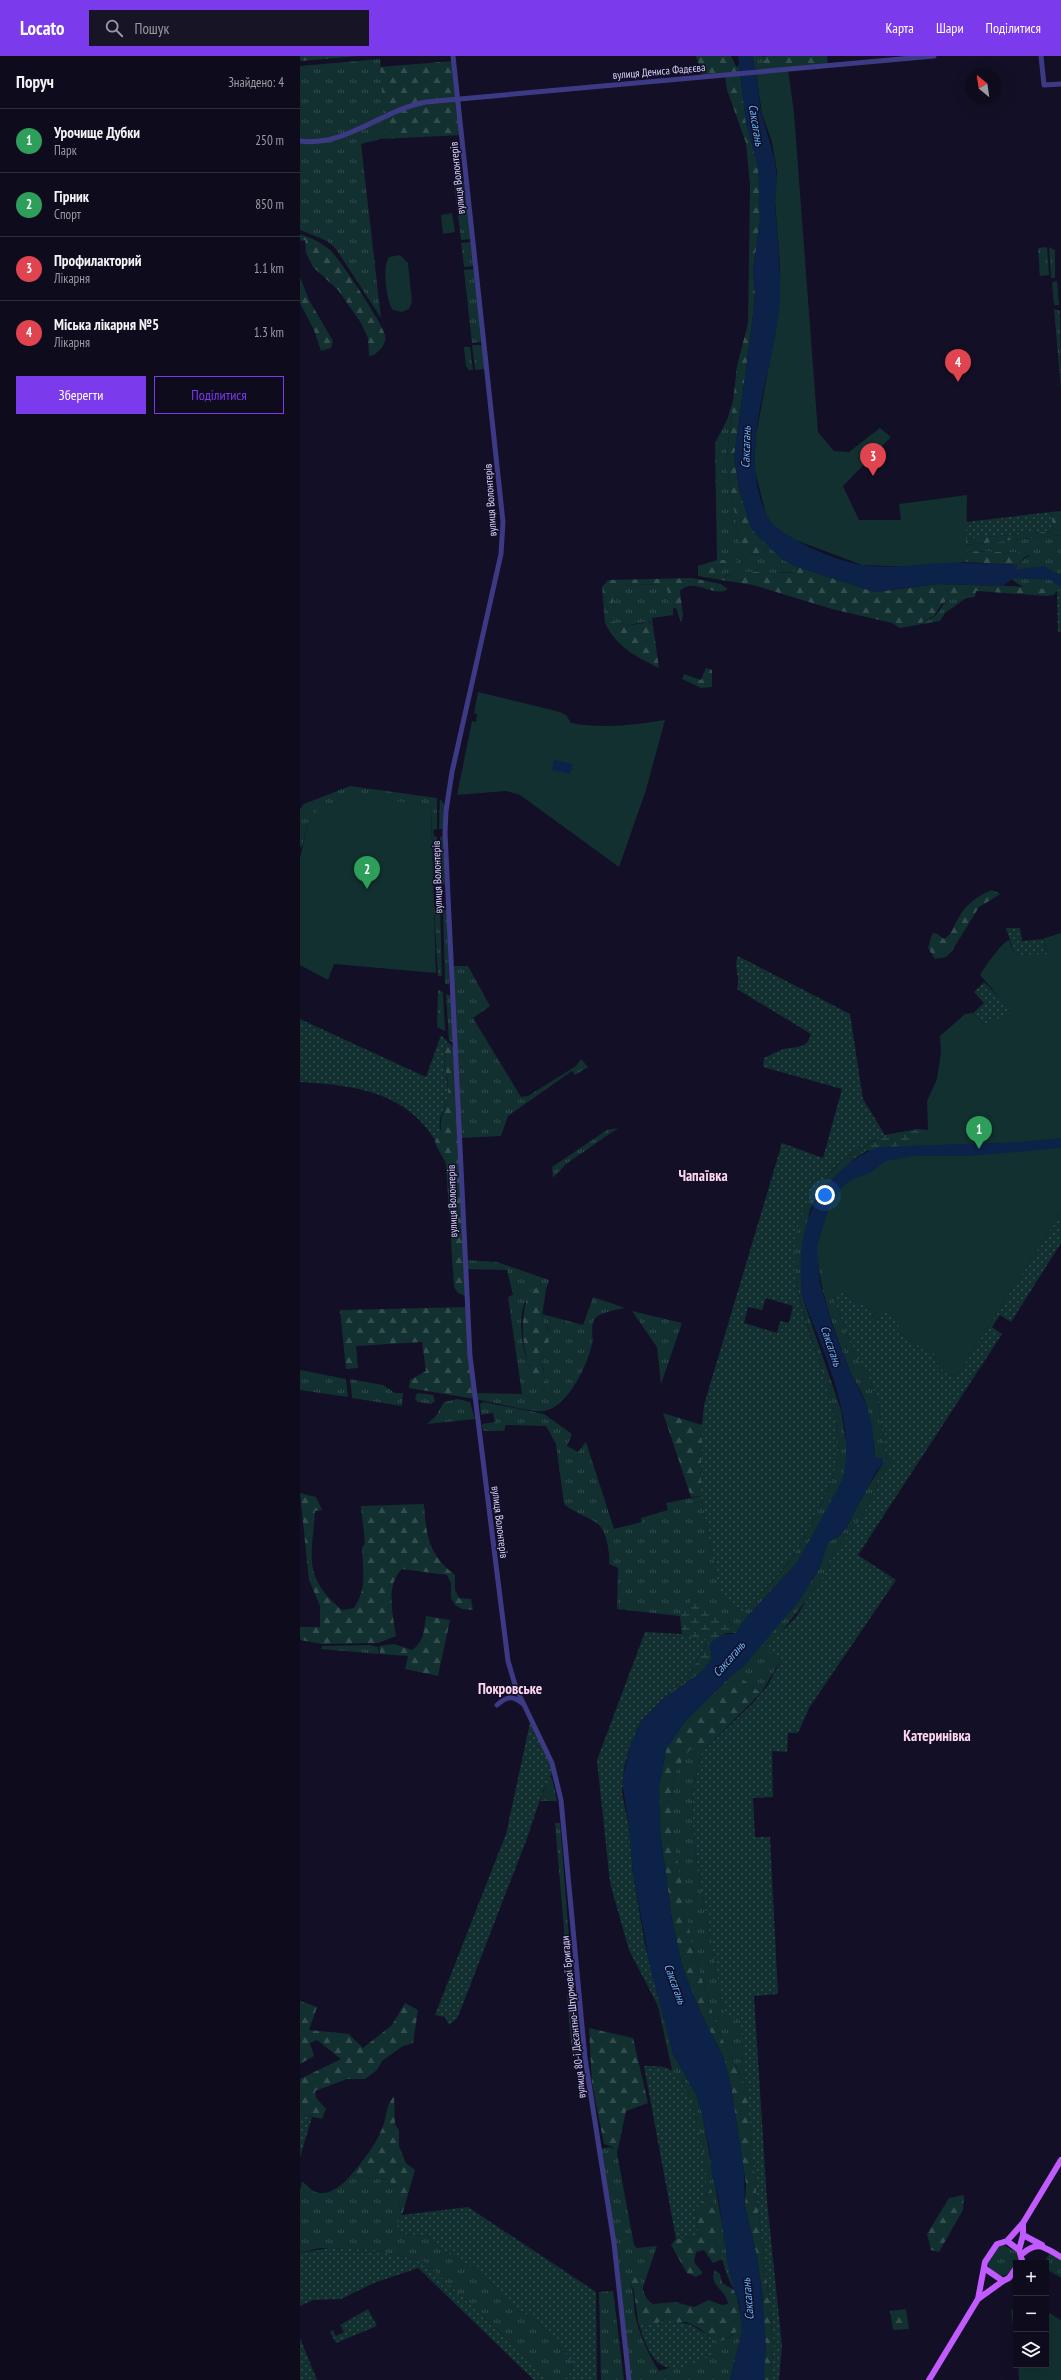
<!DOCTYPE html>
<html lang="uk">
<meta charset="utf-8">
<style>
:root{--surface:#0e0b1c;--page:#171425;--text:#f1f3f6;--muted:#9b9ba3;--line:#2e2b3b;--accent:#7c3aed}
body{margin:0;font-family:"PT Sans Narrow",sans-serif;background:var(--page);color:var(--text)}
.controls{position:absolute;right:12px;bottom:12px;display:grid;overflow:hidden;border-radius:0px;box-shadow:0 4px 16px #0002}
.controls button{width:36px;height:36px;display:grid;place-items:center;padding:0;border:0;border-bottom:1px solid var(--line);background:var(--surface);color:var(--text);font:20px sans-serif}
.compass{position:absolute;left:665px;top:12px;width:36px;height:36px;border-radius:50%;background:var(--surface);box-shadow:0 4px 16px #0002;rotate:331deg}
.you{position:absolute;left:525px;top:1139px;width:14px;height:14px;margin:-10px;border:3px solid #fff;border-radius:50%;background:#1a73e8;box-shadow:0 0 0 6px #1a73e833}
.badge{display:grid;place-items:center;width:26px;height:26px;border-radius:50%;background:var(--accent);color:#fff;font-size:13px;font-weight:700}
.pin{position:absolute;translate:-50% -33px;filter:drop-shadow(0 1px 2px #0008)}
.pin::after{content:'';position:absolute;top:21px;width:14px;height:12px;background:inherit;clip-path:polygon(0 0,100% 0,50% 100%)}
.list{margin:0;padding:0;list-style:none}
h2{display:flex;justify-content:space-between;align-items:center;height:52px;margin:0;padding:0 16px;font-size:17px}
h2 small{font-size:13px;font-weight:400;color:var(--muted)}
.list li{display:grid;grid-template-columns:26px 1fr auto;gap:12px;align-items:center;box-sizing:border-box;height:64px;padding:0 16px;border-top:1px solid var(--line)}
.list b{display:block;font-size:15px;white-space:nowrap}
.list p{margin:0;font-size:13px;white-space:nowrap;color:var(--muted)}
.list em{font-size:13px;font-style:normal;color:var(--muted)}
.actions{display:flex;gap:8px;padding:12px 16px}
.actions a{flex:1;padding:9px 0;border:1px solid var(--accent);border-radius:0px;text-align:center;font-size:14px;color:var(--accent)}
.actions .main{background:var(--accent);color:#fff}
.icon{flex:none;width:22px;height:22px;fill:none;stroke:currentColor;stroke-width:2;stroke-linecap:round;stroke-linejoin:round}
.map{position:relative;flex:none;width:761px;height:2324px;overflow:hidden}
header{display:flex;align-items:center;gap:24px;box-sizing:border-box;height:56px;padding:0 20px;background:var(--accent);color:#fff}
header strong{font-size:19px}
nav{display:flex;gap:22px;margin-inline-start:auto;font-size:14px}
.search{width:280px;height:36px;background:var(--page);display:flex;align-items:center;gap:10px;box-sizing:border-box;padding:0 14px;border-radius:0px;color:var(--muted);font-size:15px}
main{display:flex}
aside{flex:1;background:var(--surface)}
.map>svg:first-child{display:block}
.grass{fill:url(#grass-tufts)}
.forest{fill:url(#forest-firs)}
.wetland{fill:url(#wetland-marsh)}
.park{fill:#12302f}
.garden{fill:url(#garden-dots);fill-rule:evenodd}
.water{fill:#0c2248}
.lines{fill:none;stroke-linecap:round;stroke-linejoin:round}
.river{stroke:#0c2248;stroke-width:8}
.minor{stroke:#3d3a85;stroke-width:5}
.major{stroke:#c25bff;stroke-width:6}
.labels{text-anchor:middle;stroke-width:3;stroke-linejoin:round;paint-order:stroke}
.street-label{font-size:11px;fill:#d9d4ff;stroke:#130f26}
.water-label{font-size:12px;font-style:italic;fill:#62b6ff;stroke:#130f26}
.district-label{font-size:15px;font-weight:bold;fill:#ffd6f0;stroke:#130f26}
</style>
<header>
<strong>Locato</strong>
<div class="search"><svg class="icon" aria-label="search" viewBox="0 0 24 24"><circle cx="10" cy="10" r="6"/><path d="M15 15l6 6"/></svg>Пошук</div>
<nav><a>Карта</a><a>Шари</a><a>Поділитися</a></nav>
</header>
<main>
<aside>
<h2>Поруч<small>Знайдено: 4</small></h2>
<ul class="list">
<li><span class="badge" style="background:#2e9e5b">1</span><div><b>Урочище Дубки</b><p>Парк</p></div><em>250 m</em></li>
<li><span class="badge" style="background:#2e9e5b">2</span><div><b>Гірник</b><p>Спорт</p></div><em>850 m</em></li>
<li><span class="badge" style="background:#e0444e">3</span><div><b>Профилакторий</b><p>Лікарня</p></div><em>1.1 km</em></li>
<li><span class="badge" style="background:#e0444e">4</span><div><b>Міська лікарня №5</b><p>Лікарня</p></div><em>1.3 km</em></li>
</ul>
<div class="actions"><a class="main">Зберегти</a><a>Поділитися</a></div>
</aside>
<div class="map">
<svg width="761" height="2324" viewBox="0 0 761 2324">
<defs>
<pattern id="grass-tufts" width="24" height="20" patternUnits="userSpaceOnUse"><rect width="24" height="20" fill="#12302f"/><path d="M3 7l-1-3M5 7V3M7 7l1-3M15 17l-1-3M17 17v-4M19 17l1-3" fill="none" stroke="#344d4e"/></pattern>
<pattern id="forest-firs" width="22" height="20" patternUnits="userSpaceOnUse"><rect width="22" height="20" fill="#12302f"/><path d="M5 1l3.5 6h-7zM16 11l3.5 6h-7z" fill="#344d4e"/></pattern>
<pattern id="wetland-marsh" width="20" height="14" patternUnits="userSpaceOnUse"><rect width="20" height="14" fill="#12302f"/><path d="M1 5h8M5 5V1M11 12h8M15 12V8" fill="none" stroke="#344d4e"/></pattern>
<pattern id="garden-dots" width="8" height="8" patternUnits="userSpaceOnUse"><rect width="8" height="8" fill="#12302f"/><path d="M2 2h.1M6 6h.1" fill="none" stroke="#344d4e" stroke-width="1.8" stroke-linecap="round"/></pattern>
</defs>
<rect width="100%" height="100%" fill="#130f26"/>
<path class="grass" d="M452,0H463L466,15L456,16Z
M80,3L85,76L80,83L61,88L81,262L36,193L27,185L0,174V10Z
M164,126L171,183L161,184L154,127Z
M171,186L174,210L164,211L161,187Z
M747,191L749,219L740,220L738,192Z
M749,191L755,194V222H751Z
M174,213L183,286L172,287L164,214Z
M757,225L759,249H754L752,226Z
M754,253L760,255L761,333Z
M172,289H182L185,313L175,314Z
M164,291H170L173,314H169L166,310Z
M433,344L426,406L441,493L456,500L470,491L483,504L498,511L494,516L428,519L421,524L410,522L438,504H417L415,387L427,364Z
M761,479V536L723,531L711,523L717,509L732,497L666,495V489Z
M335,528L363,529L368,535L369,552H373V559L352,562L353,570L349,565L325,570L314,566L305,567L302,531L308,556L313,555V536L318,531Z
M656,542H666L645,557L640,565L617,569C622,566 630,564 635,560C645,551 640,545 656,542Z
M50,730L137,742V773L133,774L134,780L137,781L139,826L134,827L131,753L15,762L8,767L2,791L0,790V753L4,748Z
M140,743L144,748L143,773H139Z
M143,780L145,828L141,830L140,781Z
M140,850L142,920H138L134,851Z
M143,854H148L149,928H145Z
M151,910H168L190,950L173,962L221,1041L228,1040L276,1010L281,1003L288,1011L275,1019L272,1015L208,1060L201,1080L159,1082Z
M138,934L143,936L145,975L137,971Z
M146,938L151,940L153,985L151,986L149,984Z
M318,1072L266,1108L253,1122L252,1111L307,1074Z
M549,1099L554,1103L517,1141L510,1154L503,1185L501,1203L502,1240L541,1354L547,1393L546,1411L542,1425L529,1450L497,1507L446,1562L439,1573L394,1543L380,1560L317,1553L318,1512L309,1508C310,1497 307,1477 299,1469C290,1461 274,1457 264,1448L256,1388L246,1370L206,1369L204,1375H183L182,1368L195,1366L193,1357L181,1359L180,1348L184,1346L244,1358L272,1378L267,1390L278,1396L286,1386L314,1473L342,1466L341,1462L368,1454L366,1447L401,1440L420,1536L442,1556C458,1541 475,1525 488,1507C505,1483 536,1427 538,1398C540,1377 534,1359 529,1339C504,1241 455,1179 549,1099Z
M165,1204L197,1206L249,1224L246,1234L242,1228C238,1233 228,1240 225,1246C214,1272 229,1316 240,1339C250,1329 242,1315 242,1302C242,1292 250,1286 249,1275C248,1269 242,1265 242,1258L283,1269L293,1241L325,1252C316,1254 299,1256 294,1264C290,1271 294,1281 292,1288C287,1310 268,1351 244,1355C234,1357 188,1345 175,1343L174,1337L222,1338L208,1241L213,1239L207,1214L165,1213Z
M518,1205L542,1236L533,1240L554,1297L570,1323L578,1346L585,1395L591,1406L585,1414L562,1462L535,1495L527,1514L509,1541L477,1581L471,1586L461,1588L481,1604L461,1637L434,1617L449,1604L464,1583L498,1546L519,1513L528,1486L539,1480L546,1472L566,1434L584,1406L575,1402C574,1385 572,1368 567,1351C564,1338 555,1327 550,1315C536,1280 522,1243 518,1205Z
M332,1255L382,1267L361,1328L357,1291Z
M0,1314L46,1323L48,1341L0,1334Z
M50,1323L83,1329L95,1337H103L102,1350L52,1342Z
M117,1337L133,1339L135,1345L131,1348L118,1346L115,1343Z
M158,1343L170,1346L175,1363L127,1368L136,1360L144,1346Z
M70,1589L78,1591L79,1598L21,1593L22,1590Z
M390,1692L401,1697L393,1736L392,1761L397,1807L425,1960L440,1961L447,2034L418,1974L393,1895L387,1867L371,1766V1741L375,1717Z
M249,1721L252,1722L257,1745H240Z
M255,1767H260L273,1933H269Z
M267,1938H273L275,1941L281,2000L272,1999Z
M360,1944L373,1998L396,2038L402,2057L434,2234C416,2200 415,2158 409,2121L406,2117L396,2063L383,2027L372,2014L358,1950Z
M310,2091L316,2093L317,2097L334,2189L337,2192L357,2190L342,2234L330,2227C335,2238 333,2247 335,2258C339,2278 348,2298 359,2315L412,2299V2283C424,2288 437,2278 442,2267V2276L430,2324H329L319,2233L299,2093Z
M51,2119L88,2124L97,2132V2142L102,2159L94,2177L129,2180L136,2190L182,2217L211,2250L239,2266L272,2305L271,2316L264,2324H251L125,2206L74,2194L20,2192L0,2197V2135L2,2126C7,2128 8,2131 12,2134C25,2144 43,2129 51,2119Z
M703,2189L717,2196L719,2202L707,2219L701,2220L690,2214L688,2207L699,2190Z
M750,2197L761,2203V2222L746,2213V2207H743Z
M313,2235L324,2324H301L299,2236Z"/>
<path class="forest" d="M0,0H60L0,5Z
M396,0H431L437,12L439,8L446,67L459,112L460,165L453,215L455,238L452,268L434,402L440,436L450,468L454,476L470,491L456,500L441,494L426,406L437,310L448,267L450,129L446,87L427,34L425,19L403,21Z
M466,0H527L528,10L466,15L463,1Z
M153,5L162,79L80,83L85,76L80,11Z
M0,178C11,182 21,186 30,194C40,203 82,267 85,279C87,288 80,294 74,299L69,300L68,282L61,267L38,234L13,211L6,197L5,184L0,185Z
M0,221L9,244L33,285L31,292L21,295L14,274L0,247Z
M761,455V479L666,489V483L753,475L751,456Z
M666,495L733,497L725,501L717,509L666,506Z
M417,504H439L410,522L398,520V510Z
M498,511L575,536L638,528L712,530L757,534L754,539L746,540L676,535L675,541L648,544L642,548L634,560L617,569L600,572L592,567L532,553L453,529L421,524C440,509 470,520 494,516Z
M392,522L421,528L428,533C415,543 393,520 380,535L383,560L381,566L376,552H369L368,550V535L363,529C347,529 326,525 313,536V555L309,560L302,531L308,524Z
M346,563L353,570L359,612C337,601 316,591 305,567L314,566L325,570L344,567Z
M406,612L412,614V631L401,632L382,623L384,618L401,624Z
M692,834L700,838L699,839L679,851L652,895L646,901L635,903L628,892L632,878L636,877L644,883C653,878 653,870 659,861C666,848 679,839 692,834Z
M147,985L155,993L165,1240L158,1237L154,1231L146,1108C143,1099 136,1094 135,1084L141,1073C139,1061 147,1050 148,1037C150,1018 139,1008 147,985Z
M243,1228L246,1234L242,1260L251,1280C249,1286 245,1291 243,1297C238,1311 252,1327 240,1339C225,1308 216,1270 229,1236Z
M167,1251L175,1343L109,1332L110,1324L126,1315L122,1286L56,1290L58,1312L46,1313L40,1254Z
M363,1357L402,1369L401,1440L391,1441Z
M0,1437L16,1441L22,1454L15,1455C12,1502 2,1520 42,1554L54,1552C67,1533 63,1514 62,1492L65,1487L61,1450L124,1448C126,1480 129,1499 155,1519V1534L159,1542L171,1543L173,1554L162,1553L155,1549L151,1542V1527L147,1519L102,1513C85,1529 93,1559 96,1580L78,1587L22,1588L0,1584V1571H20V1550L9,1524Z
M126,1560L150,1564L138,1620L105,1613L108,1600L80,1598L79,1590L94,1588L112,1594C124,1586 124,1574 126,1560Z
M434,1617L461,1637L401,1697L390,1693L375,1717L371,1741V1766L393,1895L418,1974L447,2034L457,2144L474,2285L470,2324H464L463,2244L457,2201L445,2150L446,2128L431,2031L424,2002L401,1958L383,1913L372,1864L360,1775L359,1732L366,1693L385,1665Z
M0,1945L17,1951L9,1974L49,1978L63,1992L92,1969L105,1947L118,1954L113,1987L103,1990L82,2005L77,2014L65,2023H47L15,2035L16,2042L26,2053L22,2063L0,2058V2023L41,2003L17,1984L10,1987L14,2000L0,2008Z
M289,1972L333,1982L348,2047L326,2055L317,2097L313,2091L304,2088L292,2028Z
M94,2040L95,2068L99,2074V2090L106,2107L115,2114L102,2159L97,2142V2132L88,2124L51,2119C63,2105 74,2091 81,2075C87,2063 85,2050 94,2040Z
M406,2117L409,2120L423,2203L413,2207L404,2194L396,2196L394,2206L403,2217L396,2221L387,2217L371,2189L376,2183L399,2180L395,2154L405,2144Z
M664,2139L663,2154L639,2196L631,2194L627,2178L649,2142Z
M415,2214L420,2218L422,2227L434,2234L437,2241L442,2267L439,2274L426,2283L418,2286L412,2283L399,2272L386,2266H361L346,2270L338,2265L334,2235L329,2224L331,2220L337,2217C345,2228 340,2240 353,2248L375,2246L394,2251L409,2244L422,2249L428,2248C426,2233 408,2230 415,2214Z
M606,2253L609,2273L593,2274L590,2255Z"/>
<path class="wetland" d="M618,1073L679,1080L566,1095L554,1103L549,1099L585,1079Z
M393,1542L439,1573L436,1577H426L410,1588L412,1603L399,1618L363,1643L392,1613L408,1586L382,1578L380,1560Z"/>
<path class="park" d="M488,13L494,57L518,376L534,395L549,396L580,372L591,381L543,430L559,464H601L599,448L667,439L666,506L612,511L562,509L495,484L473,470L466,459L454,411L456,379L479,254L480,209L475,145L477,116L472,86L462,58L456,16Z
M152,157L155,176L143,178L141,159Z
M100,199L108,207L112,246L109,253L102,256L93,254C86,246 82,209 89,201Z
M178,636L260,656L266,659L271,667C303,673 334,669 365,664L346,734L319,811L220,739L206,735L157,739L172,665L176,666L177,658L174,657Z
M53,739L129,750L131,753L136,917L34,908L28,924L0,909V802L8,767L15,762L16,754Z
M761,877V1157L656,1321C644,1316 634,1311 634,1297L625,1294L595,1274L588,1256L576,1264L572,1261L577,1256L551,1243L529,1226L516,1205L512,1181L543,1124L572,1105L628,1074L627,1045L637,1023L641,996L640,980L665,958L673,957L685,969L695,960L701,966L712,956L680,919C683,913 703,885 709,884L715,899L748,897L742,883Z
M716,2249V2296L711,2255Z
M746,2255L761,2264V2324H719L718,2309H746Z"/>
<path class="garden" d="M751,456L753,475L666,483V466Z
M757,534L761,536V576H758Z
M706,872H720L722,885L742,883L748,898L715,899Z
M438,900L550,958L563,1043L585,1079C573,1086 559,1092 548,1100C533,1111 522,1125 512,1140C471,1203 511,1269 528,1334C533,1355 540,1376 538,1399C535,1427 505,1484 487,1508C474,1525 458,1541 442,1556L420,1537L401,1440L402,1369L404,1349L482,1087L523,1102L542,1033L463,1011L464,1002C471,999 481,993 489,992C499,991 508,991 511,978L437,933C441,919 433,915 438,900ZM466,1242L493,1250L489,1267L480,1265L477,1277L444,1267L448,1251L462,1254Z
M684,926L713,955L701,966L695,960L685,969L673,957L684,947L674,936Z
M0,963L126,1021L141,979L147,985C140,1005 147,1015 148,1034C149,1046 142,1054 140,1064C138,1074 144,1075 135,1084C105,1035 52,1029 0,1026Z
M761,1157V1187L711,1266L700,1259L692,1271L702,1278L558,1499L596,1524L509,1652L498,1677H488L487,1696L472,1695L473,1741L453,1742L455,1781H470L478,1938L454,1940L467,2145L482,2290L479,2324H470L474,2285L457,2144L440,1962L425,1961L397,1807L392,1761L393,1736L401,1697L454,1646L468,1629L481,1604L460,1588L471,1586L495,1562L527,1514L535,1495L562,1462L585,1414L591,1406L585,1395L578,1346L570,1323L554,1297L533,1240L542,1236L551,1243L577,1256L572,1261L576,1264L587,1256L601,1267L595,1274L625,1294L634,1297C634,1311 644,1316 656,1321Z
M345,1576L382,1578L408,1585L392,1613L341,1665L330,1690L324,1712L322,1737L329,1771L333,1818L345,1889L360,1944L358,1950L329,1894L310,1827L297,1704Z
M231,1662L254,1714L243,1735L226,1785L161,1953L157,1962L149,1969L145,1961L135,1959L206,1778Z
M344,2010C352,2010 363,2009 371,2014C391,2024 404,2094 406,2116C407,2125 405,2135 405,2144L395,2154L399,2180L376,2183Z
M0,2058L12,2061L0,2101Z
M168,2151L296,2236L297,2324H264L271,2316L272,2305L239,2266L211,2250L182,2217L136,2190L129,2180L94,2177L102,2159Z
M29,2192L74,2194L125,2206L251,2324H234L118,2212L74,2227L41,2243L13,2244L0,2250V2197Z
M68,2253L77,2270L36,2287L30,2276L33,2274L36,2280L44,2276L40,2269Z
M338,2265L346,2270C374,2261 390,2265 412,2283V2299C364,2324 352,2313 338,2265Z
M0,2282L17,2324H0Z"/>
<path class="water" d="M438,0H452C458,17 458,36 461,54C465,75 474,93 476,114C478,125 475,137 475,147C477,179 481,211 480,243C476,314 435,390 467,460C477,481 539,506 563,509C589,513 614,509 640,507C665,506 691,508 717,509L715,514L744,510L761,521V531L752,525L746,517C726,512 717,518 703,530L638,528L575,536L498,511L483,504L454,476L450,468L440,436L434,402L452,268L455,238L453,215L460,165L458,112L446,67Z
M254,704L273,708L270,718L252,714Z
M761,1082V1092L669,1100H614L586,1105L570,1117L553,1123L542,1131L530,1149L517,1190L520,1226L532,1269L550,1315L567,1350L572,1370L575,1402H582L584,1406L576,1416L546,1472L539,1480L528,1486L519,1513L498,1546L443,1611L434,1617L385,1665L366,1693L359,1732L360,1775L372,1864L383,1913L401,1958L424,2002L431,2031L444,2114L445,2150L457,2201L463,2247L466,2292L464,2324H430L442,2276L439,2246L434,2234L428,2210L418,2139L412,2120L410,2097L402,2057L396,2038L373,1998L351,1915L333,1818L329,1771L322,1725L330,1690L341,1665L363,1643L399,1618L412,1603L410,1588L421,1579L436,1577L446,1562L497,1507L542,1425C559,1369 522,1292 502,1240C498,1190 502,1152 539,1116C552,1104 564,1096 580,1091L721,1086Z"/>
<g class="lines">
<path class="river" d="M709,518L753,520L761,523"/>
<path class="minor" d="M153,0L203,466L201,498L152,716L146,755L145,777L170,1300L208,1605L216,1632L252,1707L261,1744L285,2002L314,2187L329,2324
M741,0L744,29L761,28
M0,85C46,91 82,54 126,46L634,0
M197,1649C207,1640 213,1639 223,1648"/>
<path class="major" d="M723,2179L742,2189
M707,2185L723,2167L761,2104
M719,2194L723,2179V2167
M722,2198C738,2184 744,2191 761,2201
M684,2212L703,2225L709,2222L716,2212
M678,2243L703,2225
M629,2324L678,2243L685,2206L697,2188L707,2185L719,2194L722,2204L719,2207"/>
</g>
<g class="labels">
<g class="street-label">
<text transform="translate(359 15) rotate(-5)" y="4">вулиця Дениса Фадєєва</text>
<text transform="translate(157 122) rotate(-96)" y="4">вулиця Волонтерів</text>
<text transform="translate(190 444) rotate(-94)" y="4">вулиця Волонтерів</text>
<text transform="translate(137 821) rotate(-92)" y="4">вулиця Волонтерів</text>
<text transform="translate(152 1145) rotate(-92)" y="4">вулиця Волонтерів</text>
<text transform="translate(200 1466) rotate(83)" y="4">вулиця Волонтерів</text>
<text transform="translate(273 1961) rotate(-96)" y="4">вулиця 80-ї Десантно-Штурмової Бригади</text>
</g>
<g class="water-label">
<text transform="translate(456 69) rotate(81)" y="4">Саксагань</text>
<text transform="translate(446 391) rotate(-88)" y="4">Саксагань</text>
<text transform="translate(531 1290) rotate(71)" y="4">Саксагань</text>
<text transform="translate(429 1603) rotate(-49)" y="4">Саксагань</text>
<text transform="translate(375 1928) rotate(70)" y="4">Саксагань</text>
<text transform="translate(448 2243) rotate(-95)" y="4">Саксагань</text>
</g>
<g class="district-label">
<text x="403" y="1125">Чапаївка</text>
<text x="210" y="1638">Покровське</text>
<text x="637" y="1685">Катеринівка</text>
</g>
</g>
</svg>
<div class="controls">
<button>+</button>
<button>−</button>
<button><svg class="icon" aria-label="layers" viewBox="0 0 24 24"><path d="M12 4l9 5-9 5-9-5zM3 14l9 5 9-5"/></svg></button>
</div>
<svg class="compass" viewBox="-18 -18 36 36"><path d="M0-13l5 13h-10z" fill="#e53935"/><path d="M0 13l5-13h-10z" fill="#9b9ba3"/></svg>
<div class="you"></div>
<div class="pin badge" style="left:679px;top:1093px;background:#2e9e5b">1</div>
<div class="pin badge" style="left:67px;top:833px;background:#2e9e5b">2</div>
<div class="pin badge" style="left:573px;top:420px;background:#e0444e">3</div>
<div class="pin badge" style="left:658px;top:326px;background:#e0444e">4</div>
</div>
</main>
